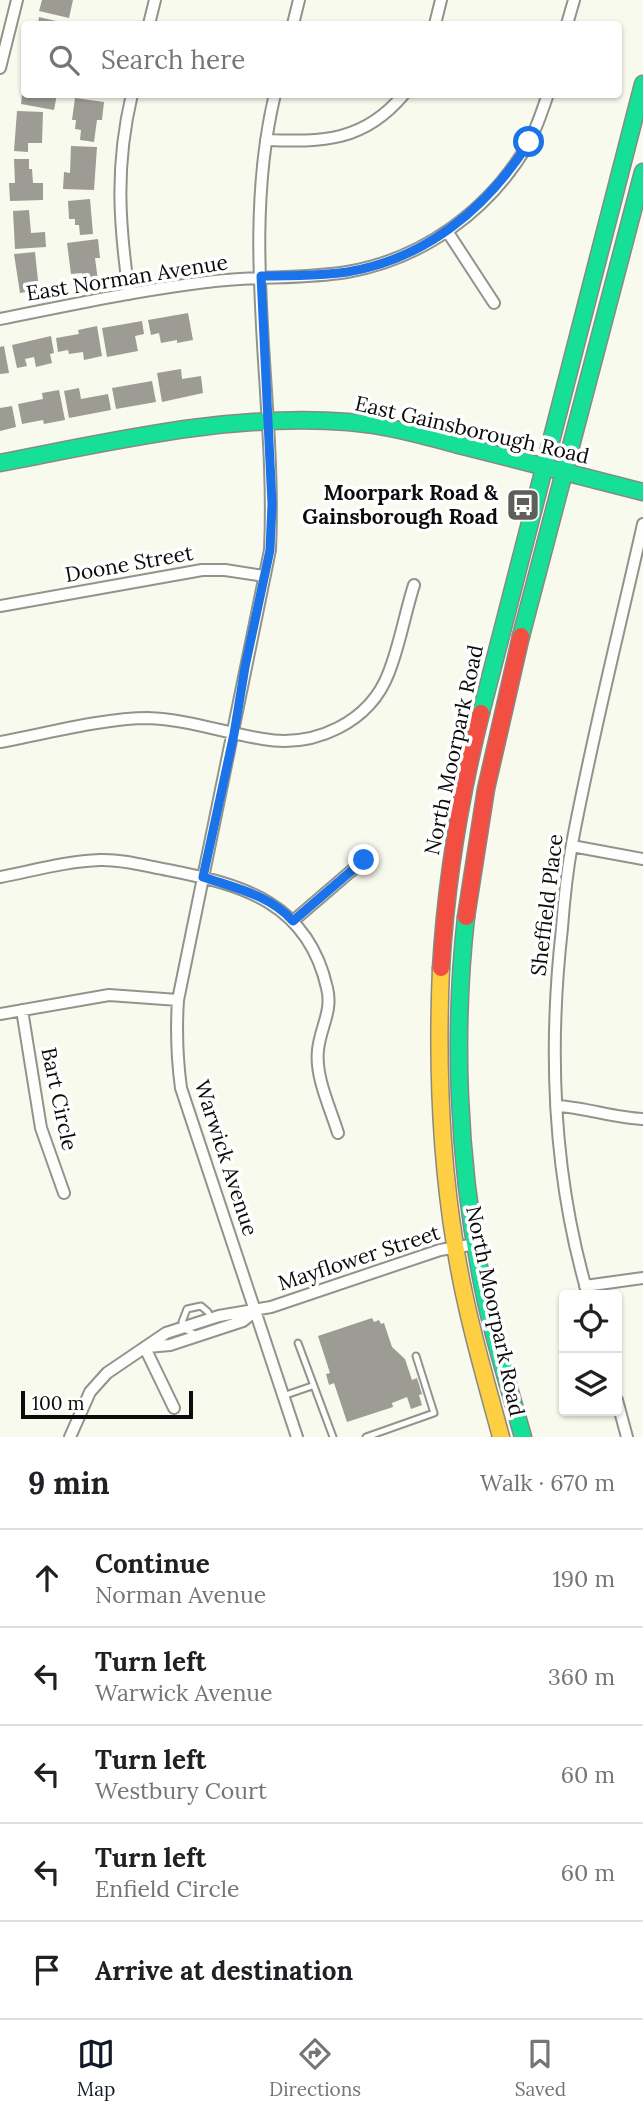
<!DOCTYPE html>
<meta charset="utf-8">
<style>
:root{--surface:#fff;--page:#f2f2f2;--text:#202124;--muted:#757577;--line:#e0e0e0;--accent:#111827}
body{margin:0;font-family:Lora,serif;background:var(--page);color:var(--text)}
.controls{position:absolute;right:21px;bottom:21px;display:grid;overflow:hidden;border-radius:7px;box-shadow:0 2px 5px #0004}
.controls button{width:63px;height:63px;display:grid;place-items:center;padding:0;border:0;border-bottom:2px solid var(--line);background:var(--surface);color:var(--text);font:35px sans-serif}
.scale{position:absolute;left:21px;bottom:18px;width:172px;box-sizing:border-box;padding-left:7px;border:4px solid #0b0b0b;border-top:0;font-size:19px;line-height:24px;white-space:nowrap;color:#0b0b0b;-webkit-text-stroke:5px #fff;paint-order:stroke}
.stop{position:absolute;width:21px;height:21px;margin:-16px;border:5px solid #1a73e8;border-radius:50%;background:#fff}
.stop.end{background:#1a73e8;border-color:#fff;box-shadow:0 2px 7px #0008}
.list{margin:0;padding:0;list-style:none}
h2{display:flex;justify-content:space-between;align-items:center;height:91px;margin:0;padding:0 28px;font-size:30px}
h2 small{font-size:23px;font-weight:400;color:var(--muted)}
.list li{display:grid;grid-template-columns:46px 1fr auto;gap:21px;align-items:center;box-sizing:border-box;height:98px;padding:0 28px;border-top:2px solid var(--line)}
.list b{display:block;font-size:26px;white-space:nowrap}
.list p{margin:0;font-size:23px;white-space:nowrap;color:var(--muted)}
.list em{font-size:23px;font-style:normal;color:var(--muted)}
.icon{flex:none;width:38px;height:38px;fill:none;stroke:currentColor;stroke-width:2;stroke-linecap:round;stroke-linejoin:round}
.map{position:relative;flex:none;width:643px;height:1437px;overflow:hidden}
.search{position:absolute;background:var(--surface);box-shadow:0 2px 5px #0004;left:21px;right:21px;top:21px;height:77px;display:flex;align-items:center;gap:18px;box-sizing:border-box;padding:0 24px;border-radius:7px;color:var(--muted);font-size:26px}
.sheet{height:581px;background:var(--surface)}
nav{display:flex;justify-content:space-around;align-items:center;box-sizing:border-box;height:98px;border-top:2px solid var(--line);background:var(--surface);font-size:19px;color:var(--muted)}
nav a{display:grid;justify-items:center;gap:4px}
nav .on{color:var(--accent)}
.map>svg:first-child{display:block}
.building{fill:#9c9b94}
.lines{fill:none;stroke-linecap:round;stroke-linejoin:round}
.lane-casing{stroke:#92938d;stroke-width:9}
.street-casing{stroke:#92938d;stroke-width:14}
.fast-casing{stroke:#898984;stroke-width:19}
.slow-casing{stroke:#898984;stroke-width:19}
.jam-casing{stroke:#898984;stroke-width:19}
.lane{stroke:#fefefc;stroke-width:5}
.street{stroke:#fefefc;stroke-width:10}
.fast{stroke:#16e098;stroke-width:16}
.slow{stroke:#ffcf43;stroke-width:16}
.jam{stroke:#f24e42;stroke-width:16}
.route{stroke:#1a73e8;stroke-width:9}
.labels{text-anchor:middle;stroke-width:7;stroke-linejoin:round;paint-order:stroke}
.street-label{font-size:21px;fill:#0b0b0b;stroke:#fff}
.poi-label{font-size:21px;font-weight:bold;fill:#0b0b0b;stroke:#fff;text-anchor:end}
</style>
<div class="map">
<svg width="643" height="1437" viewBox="0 0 643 1437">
<rect width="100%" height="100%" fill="#f9faee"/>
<path class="building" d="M42,0H73L69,18L39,11Z
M39,17L60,22L59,24H38Z
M22,94H57L54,110L21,104Z
M75,98L104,102L102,120H97L94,142L80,140L81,130L75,129L76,120H72Z
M17,111L43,112L42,143H28V152L14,151Z
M71,146L97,147L94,190L63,189L64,172L70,173Z
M14,159H29V169H32L33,183H43V200L10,201L9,183H15Z
M90,199L93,234L80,235L79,225H75V219H69L68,201Z
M29,210L31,233L45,232L46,247L15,249L13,211Z
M98,239L100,258H95L98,281L83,283L82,273L71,274L67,243Z
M35,252L39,290L20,293L14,254Z
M188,313L193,340L177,343V340L161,343L159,333L151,335L148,320Z
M142,321L144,334L135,336L138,351L107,357L102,328Z
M97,326L102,356L84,360L83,352L69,354L68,350L58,352L56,338L79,334L78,330Z
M51,336L54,353L50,354L52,363L36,367L34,357L25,359L27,366L17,368L12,345Z
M4,346L9,373L0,374V347Z
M181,369L182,379L201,376L203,393L162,402L157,373Z
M152,381L156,402L116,409L112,388Z
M79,388L81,399L108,394L111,410L69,418L64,391Z
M59,390L65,420L44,424L43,420L22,424L18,404L43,399L42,393Z
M12,406L16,427L0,431V408Z
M372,1318L374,1322L379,1320L381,1324L384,1323L392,1347L405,1359L412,1380L417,1378L422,1394L419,1395L422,1405L411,1409L407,1397L392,1403L393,1407L347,1422L334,1383L329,1385L326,1374L330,1373L318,1336Z"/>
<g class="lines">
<defs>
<path id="lane" d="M195,1334L186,1330L182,1322L187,1309L201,1306L208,1312L211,1318
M298,1343L333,1437
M283,1396L312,1386
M366,1437L434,1413L416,1356"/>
<path id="street" d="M149,24L155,0
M293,24L299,0
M435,24L441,0
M567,24L574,0
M0,68L17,0
M275,94C239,243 277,399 270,550L178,1000C176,1030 177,1058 181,1088L297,1437
M266,140C323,142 364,142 404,94
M447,231L494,303
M129,294C119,222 115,166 132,94
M0,319C71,305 143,289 215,281C259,276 304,279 347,272C423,259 490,210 528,144C537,128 542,111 548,94
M0,606L202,570H225L264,576
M0,742C44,734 104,718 148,718C186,719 225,733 263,739C314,748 370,723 389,672C400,644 405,613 414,585
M572,846L643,859
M0,877C32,871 67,861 100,860C122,859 146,866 168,870C244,885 308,903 327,988C333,1011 320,1028 318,1050C315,1077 330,1107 338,1133
M293,921L364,860
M22,1010L41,1128L64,1193
M0,1014L109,995L178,1000
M556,1106C585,1107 613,1118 643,1119
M585,1286L643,1278
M588,1295C553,1176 548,1052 562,928C564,900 567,872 572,844C592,737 619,631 643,524
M147,1347L170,1345L243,1321L255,1311
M145,1348L174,1408
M617,1400L627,1437
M70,1437L90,1392L107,1373L166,1333L219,1316L271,1307L440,1250L476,1244"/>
<path id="fast" d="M0,463C114,441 231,413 348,422C387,425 425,436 463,446C523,461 583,477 643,492
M521,636L643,172
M481,713L643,84
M466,917C453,1034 458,1157 480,1272C490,1328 508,1383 523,1437"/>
<path id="slow" d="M441,968C437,1061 440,1153 455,1245C465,1310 484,1374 501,1437"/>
<path id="jam" d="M466,917L486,789L521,636
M441,968C446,882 460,797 481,713"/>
</defs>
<use href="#lane" class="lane-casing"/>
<use href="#street" class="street-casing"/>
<use href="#fast" class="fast-casing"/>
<use href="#slow" class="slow-casing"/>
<use href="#jam" class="jam-casing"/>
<use href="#lane" class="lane"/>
<use href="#street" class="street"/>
<use href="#fast" class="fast"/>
<use href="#slow" class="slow"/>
<use href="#jam" class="jam"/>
</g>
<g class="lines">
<path class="route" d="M364,860L293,921C270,895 235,888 203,877L234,734L245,667L270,550L272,504L261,276C289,276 318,276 347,272C426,259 487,208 529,142"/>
</g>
<defs>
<symbol id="bus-square" viewBox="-11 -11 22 22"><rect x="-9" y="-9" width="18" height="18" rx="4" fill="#5e5f5a" stroke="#fff"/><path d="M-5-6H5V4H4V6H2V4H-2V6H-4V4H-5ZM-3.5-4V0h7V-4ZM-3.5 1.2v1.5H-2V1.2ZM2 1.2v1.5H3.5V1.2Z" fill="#fff"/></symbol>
</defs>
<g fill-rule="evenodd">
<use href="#bus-square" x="504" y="486" width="38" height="38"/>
</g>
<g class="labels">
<g class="street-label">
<text transform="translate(127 278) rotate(-9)" y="7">East Norman Avenue</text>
<text transform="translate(472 430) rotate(13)" y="7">East Gainsborough Road</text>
<text transform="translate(129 564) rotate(-10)" y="7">Doone Street</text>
<text transform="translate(454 750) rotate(-78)" y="7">North Moorpark Road</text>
<text transform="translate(547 905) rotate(-83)" y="7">Sheffield Place</text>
<text transform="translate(59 1099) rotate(78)" y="7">Bart Circle</text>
<text transform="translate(226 1158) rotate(72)" y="7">Warwick Avenue</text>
<text transform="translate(359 1258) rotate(-18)" y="7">Mayflower Street</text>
<text transform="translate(495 1311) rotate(78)" y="7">North Moorpark Road</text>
</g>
<g class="poi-label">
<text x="498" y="500">Moorpark Road &amp;<tspan x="498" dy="24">Gainsborough Road</tspan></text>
</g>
</g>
</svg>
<div class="controls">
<button><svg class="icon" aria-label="locate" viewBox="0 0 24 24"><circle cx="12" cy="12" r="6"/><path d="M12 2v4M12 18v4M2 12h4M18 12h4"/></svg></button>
<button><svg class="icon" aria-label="layers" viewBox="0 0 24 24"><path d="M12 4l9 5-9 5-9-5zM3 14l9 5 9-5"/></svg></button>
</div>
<div class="scale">100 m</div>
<div class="stop" style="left:529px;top:142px"></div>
<div class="stop end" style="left:364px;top:860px"></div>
<div class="search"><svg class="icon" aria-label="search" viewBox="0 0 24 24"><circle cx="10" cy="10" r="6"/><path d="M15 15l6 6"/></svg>Search here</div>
</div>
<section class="sheet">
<h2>9 min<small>Walk · 670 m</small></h2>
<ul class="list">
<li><svg class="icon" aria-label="ahead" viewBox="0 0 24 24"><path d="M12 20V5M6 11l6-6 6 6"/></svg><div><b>Continue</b><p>Norman Avenue</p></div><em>190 m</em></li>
<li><svg class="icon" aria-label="left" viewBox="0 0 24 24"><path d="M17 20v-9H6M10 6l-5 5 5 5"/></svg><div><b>Turn left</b><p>Warwick Avenue</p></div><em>360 m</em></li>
<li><svg class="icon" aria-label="left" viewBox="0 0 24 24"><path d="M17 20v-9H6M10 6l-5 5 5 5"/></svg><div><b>Turn left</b><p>Westbury Court</p></div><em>60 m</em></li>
<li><svg class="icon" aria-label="left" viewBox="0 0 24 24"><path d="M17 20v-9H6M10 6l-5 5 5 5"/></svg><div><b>Turn left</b><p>Enfield Circle</p></div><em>60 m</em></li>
<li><svg class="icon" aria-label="arrive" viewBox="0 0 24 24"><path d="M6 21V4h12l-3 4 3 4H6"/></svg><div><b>Arrive at destination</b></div></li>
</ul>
</section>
<nav>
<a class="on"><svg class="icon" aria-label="map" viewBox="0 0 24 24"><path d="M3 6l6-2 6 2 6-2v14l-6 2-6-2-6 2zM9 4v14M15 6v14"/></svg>Map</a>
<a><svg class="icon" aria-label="directions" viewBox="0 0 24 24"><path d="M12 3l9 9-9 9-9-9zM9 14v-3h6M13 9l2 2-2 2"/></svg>Directions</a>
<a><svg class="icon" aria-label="saved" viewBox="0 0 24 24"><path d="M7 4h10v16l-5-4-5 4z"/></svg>Saved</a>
</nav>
